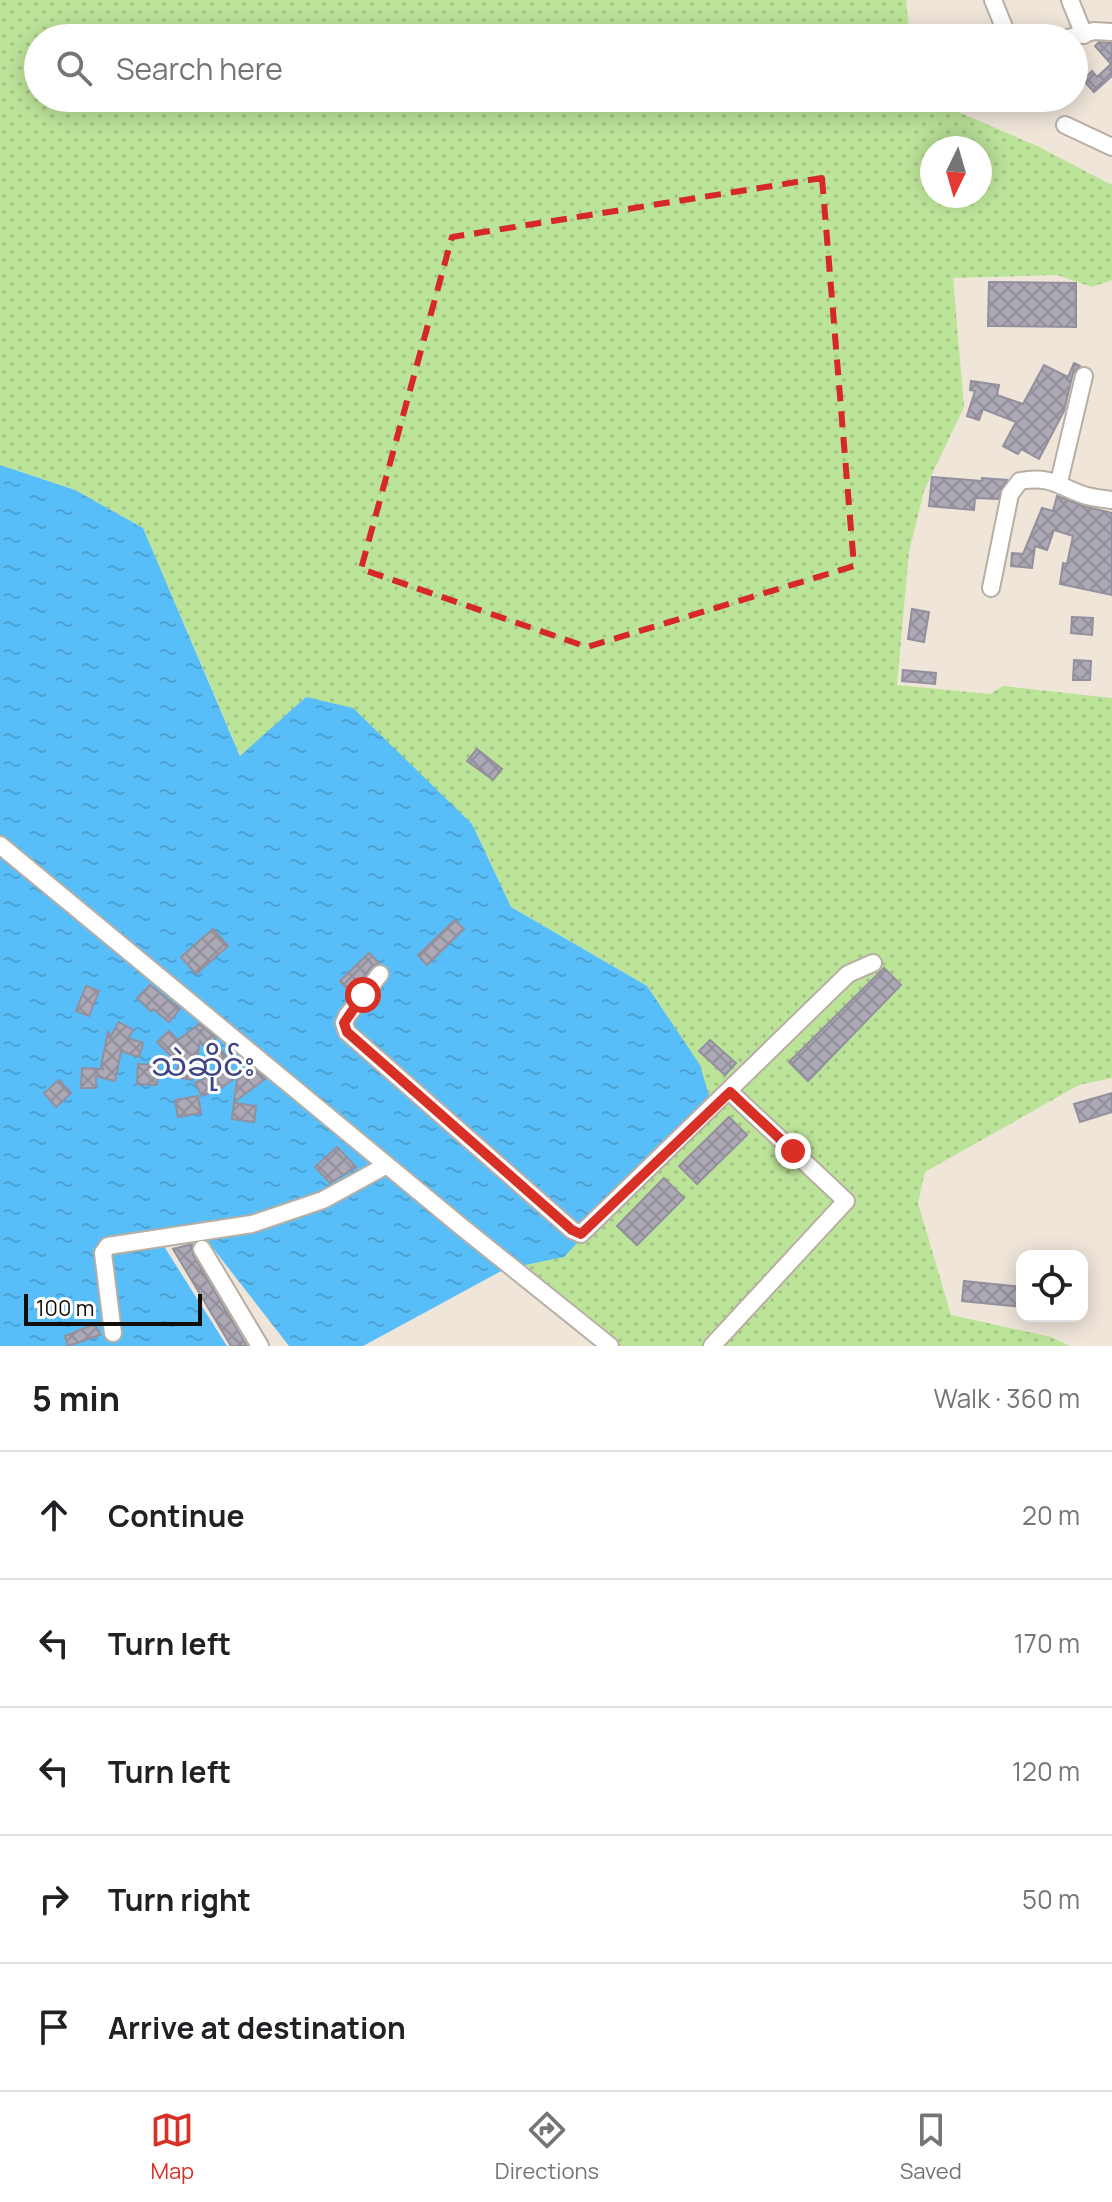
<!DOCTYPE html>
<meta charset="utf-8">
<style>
:root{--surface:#fff;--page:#f2f2f2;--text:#202124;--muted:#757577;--line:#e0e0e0;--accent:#d93025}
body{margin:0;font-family:Manrope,"Noto Sans Myanmar",sans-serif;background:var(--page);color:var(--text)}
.controls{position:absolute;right:24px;bottom:24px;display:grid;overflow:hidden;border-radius:16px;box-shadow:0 4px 20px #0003}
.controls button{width:72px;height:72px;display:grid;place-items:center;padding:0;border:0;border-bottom:2px solid var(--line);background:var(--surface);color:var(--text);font:40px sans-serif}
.compass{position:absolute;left:920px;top:136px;width:72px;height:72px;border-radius:50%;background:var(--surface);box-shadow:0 4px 20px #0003;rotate:185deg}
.scale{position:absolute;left:24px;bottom:20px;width:178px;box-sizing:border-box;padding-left:8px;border:4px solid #110e0a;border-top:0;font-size:22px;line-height:28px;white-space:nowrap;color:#110e0a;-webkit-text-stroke:6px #fff;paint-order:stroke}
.stop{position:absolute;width:24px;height:24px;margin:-18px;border:6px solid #d93025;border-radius:50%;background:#fff}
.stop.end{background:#d93025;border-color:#fff;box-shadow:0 2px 8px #0008}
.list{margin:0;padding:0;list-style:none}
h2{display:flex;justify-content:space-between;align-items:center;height:104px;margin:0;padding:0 32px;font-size:34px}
h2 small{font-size:26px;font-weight:400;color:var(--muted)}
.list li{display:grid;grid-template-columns:52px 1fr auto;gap:24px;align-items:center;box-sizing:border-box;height:128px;padding:0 32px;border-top:2px solid var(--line)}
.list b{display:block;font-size:30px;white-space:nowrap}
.list em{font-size:26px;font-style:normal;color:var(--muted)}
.icon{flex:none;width:44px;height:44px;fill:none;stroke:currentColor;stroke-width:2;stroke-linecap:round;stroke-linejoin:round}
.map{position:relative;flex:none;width:1112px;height:1346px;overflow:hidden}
.search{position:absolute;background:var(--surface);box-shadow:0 4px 20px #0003;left:24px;right:24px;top:24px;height:88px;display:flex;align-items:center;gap:20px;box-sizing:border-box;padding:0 28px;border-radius:44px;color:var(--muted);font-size:30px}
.sheet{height:744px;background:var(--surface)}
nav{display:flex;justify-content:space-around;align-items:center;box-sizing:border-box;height:112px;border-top:2px solid var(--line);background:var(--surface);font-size:22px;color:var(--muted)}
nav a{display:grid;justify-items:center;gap:4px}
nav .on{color:var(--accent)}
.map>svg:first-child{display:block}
.green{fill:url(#green-dots);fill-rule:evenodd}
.water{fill:url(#water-ripples)}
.building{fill:url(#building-cross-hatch);stroke:#938f9c;stroke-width:2}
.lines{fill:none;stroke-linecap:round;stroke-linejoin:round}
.minor-casing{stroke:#b8afa4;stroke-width:20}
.minor{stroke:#fff;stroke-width:16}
.route{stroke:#d93025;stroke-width:10}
.marked{fill:none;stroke:#d62828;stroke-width:6;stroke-dasharray:16 10;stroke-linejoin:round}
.labels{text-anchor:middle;stroke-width:6;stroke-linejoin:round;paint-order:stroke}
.quarter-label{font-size:32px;fill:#3e4783;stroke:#fff}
</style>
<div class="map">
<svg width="1112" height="1346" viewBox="0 0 1112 1346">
<defs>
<pattern id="green-dots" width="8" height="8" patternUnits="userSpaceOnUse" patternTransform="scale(2)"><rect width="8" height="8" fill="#bce499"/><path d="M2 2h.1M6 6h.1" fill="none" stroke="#a1c282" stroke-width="1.8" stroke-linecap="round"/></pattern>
<pattern id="water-ripples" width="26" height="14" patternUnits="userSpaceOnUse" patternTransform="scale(2)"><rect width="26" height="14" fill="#58bef9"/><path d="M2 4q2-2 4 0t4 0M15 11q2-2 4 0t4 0" fill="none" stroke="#4ca2d4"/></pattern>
<pattern id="building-cross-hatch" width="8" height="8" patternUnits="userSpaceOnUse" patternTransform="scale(2)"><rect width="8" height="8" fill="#aca8b5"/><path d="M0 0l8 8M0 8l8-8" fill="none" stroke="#938f9a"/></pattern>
</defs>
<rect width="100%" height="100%" fill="#efe5d9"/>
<path class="green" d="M0,0H906L910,38H38V98H926L1037,146L1112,185V280L1092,287L1057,275L953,278L964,407L924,491L909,552L897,685L990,694L1003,686L1112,698V1078L1079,1085L925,1172L918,1203L951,1315L1051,1337L1070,1346H607L505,1269L564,1256L710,1099L647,986L511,907L472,824L306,697L241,757L143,528L75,490L0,465ZM932,148H980V196H932Z"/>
<path class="water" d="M0,465L75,490L143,528L240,756L306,697L353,708L472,824L511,907L647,986L700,1065L710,1099L564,1257L505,1269L363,1346H289L202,1234L160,1240L227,1346H0Z"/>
<path class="building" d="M1099,42L1112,43V76L1094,92L1083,80L1092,71L1097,77L1111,64L1095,46Z
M989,282L1076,283V327L988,326Z
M1074,363L1080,366L1073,373L1064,411L1039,459L1021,449L1018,454L1003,446L1016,422L983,409L979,420L967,416L975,391L970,390L971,381L999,385L997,395L1023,404L1044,365L1068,377Z
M932,477L982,481V478L1007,480L998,499L975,498L974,510L929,506Z
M1057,496L1083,506L1112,513V595L1060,584L1063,563L1067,564L1073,536L1054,530L1047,550L1035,546L1032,568L1011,566L1012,553L1023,554L1042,508L1053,511Z
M912,609L929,612L924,642L908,639Z
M1072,617L1093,618L1092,635L1071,633Z
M1074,660L1091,661L1090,680H1073Z
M903,670L936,673L935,684L902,681Z
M477,749L502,769L493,780L467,761Z
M455,920L464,929L427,965L418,955Z
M213,929L228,946L196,974L181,957Z
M369,953L379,963L371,967L351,993L340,981Z
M884,968L901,985L808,1081L789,1062Z
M150,985L180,1009L169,1022L153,1009L151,1011L137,998Z
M86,986L99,991L89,1016L76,1011Z
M119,1022L133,1030L128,1038L143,1043L139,1057L121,1051L115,1081L96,1076V1088H81L82,1068L103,1069L101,1066L108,1032L111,1036Z
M199,1024L216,1038L214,1041L230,1061L221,1068L200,1041L193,1080L176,1077L178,1066H181L157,1042L169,1031L178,1040Z
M710,1040L736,1063L725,1075L699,1051Z
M138,1064L158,1065L157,1085L137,1084Z
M228,1067L236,1077L221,1088L202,1096L195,1083Z
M253,1068L265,1079L234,1102L237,1080Z
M59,1080L71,1093L56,1107L44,1093Z
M1112,1093V1112L1080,1122L1074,1104Z
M198,1096L201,1113L178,1117L175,1100Z
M234,1103L256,1106L254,1122L232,1119Z
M729,1117L747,1135L697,1184L679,1166Z
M337,1147L356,1167L330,1183L315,1167Z
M664,1178L684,1198L637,1245L617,1226Z
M192,1244L193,1255L247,1346H231L173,1249Z
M964,1281L1022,1287V1307L962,1301Z
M95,1324L100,1335L68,1346L65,1336Z"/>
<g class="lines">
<defs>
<path id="minor" d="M993,0L1006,32L1013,38
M1070,0L1084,35
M1068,38L1094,31L1112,32
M1065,125L1112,147
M1059,482L1084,376
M991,588L1010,494L1020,481C1053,475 1060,488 1087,496C1095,498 1104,499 1112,500
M0,845L463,1228L610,1346
M380,974L347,1016L344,1023L347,1032L572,1230L581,1234L848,974L873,963
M202,1249L260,1346
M113,1333L103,1253L108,1246L252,1224L323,1200L387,1165
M712,1346L846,1201L730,1092"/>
</defs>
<use href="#minor" class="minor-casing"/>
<use href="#minor" class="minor"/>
</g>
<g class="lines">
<path class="route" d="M363,995L344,1023L347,1032L572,1230L581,1234L730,1092L793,1151"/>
</g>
<path class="marked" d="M822,178L854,566L587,647L361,569L452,237Z"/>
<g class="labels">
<g class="quarter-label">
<text x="203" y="1076">သဲဆိုင်း</text>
</g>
</g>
</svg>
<div class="controls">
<button><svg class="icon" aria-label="locate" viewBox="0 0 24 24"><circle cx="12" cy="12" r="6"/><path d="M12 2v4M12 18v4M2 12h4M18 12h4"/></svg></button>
</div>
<svg class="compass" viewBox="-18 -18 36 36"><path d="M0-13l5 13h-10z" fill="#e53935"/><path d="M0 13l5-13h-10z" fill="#757577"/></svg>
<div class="scale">100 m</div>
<div class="stop" style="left:363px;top:995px"></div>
<div class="stop end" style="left:793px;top:1151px"></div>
<div class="search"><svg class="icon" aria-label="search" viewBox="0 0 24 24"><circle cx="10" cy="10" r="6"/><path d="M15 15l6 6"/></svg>Search here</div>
</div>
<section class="sheet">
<h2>5 min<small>Walk · 360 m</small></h2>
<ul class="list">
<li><svg class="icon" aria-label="ahead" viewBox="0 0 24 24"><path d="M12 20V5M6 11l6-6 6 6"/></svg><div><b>Continue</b></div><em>20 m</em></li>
<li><svg class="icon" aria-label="left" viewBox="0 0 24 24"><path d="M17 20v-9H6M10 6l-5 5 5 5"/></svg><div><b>Turn left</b></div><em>170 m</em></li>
<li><svg class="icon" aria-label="left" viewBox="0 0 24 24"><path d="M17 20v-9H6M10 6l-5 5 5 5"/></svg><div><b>Turn left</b></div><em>120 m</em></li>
<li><svg class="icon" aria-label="right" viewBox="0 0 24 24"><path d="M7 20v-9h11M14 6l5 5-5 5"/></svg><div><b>Turn right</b></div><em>50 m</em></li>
<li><svg class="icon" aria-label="arrive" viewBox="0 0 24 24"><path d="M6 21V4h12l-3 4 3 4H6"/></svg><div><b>Arrive at destination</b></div></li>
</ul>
</section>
<nav>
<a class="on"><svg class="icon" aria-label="map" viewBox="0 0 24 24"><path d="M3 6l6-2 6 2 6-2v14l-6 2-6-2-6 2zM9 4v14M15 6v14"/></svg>Map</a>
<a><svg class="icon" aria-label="directions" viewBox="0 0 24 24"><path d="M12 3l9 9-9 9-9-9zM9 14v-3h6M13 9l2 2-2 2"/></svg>Directions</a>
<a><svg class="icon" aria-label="saved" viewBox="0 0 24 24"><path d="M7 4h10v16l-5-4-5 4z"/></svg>Saved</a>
</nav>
